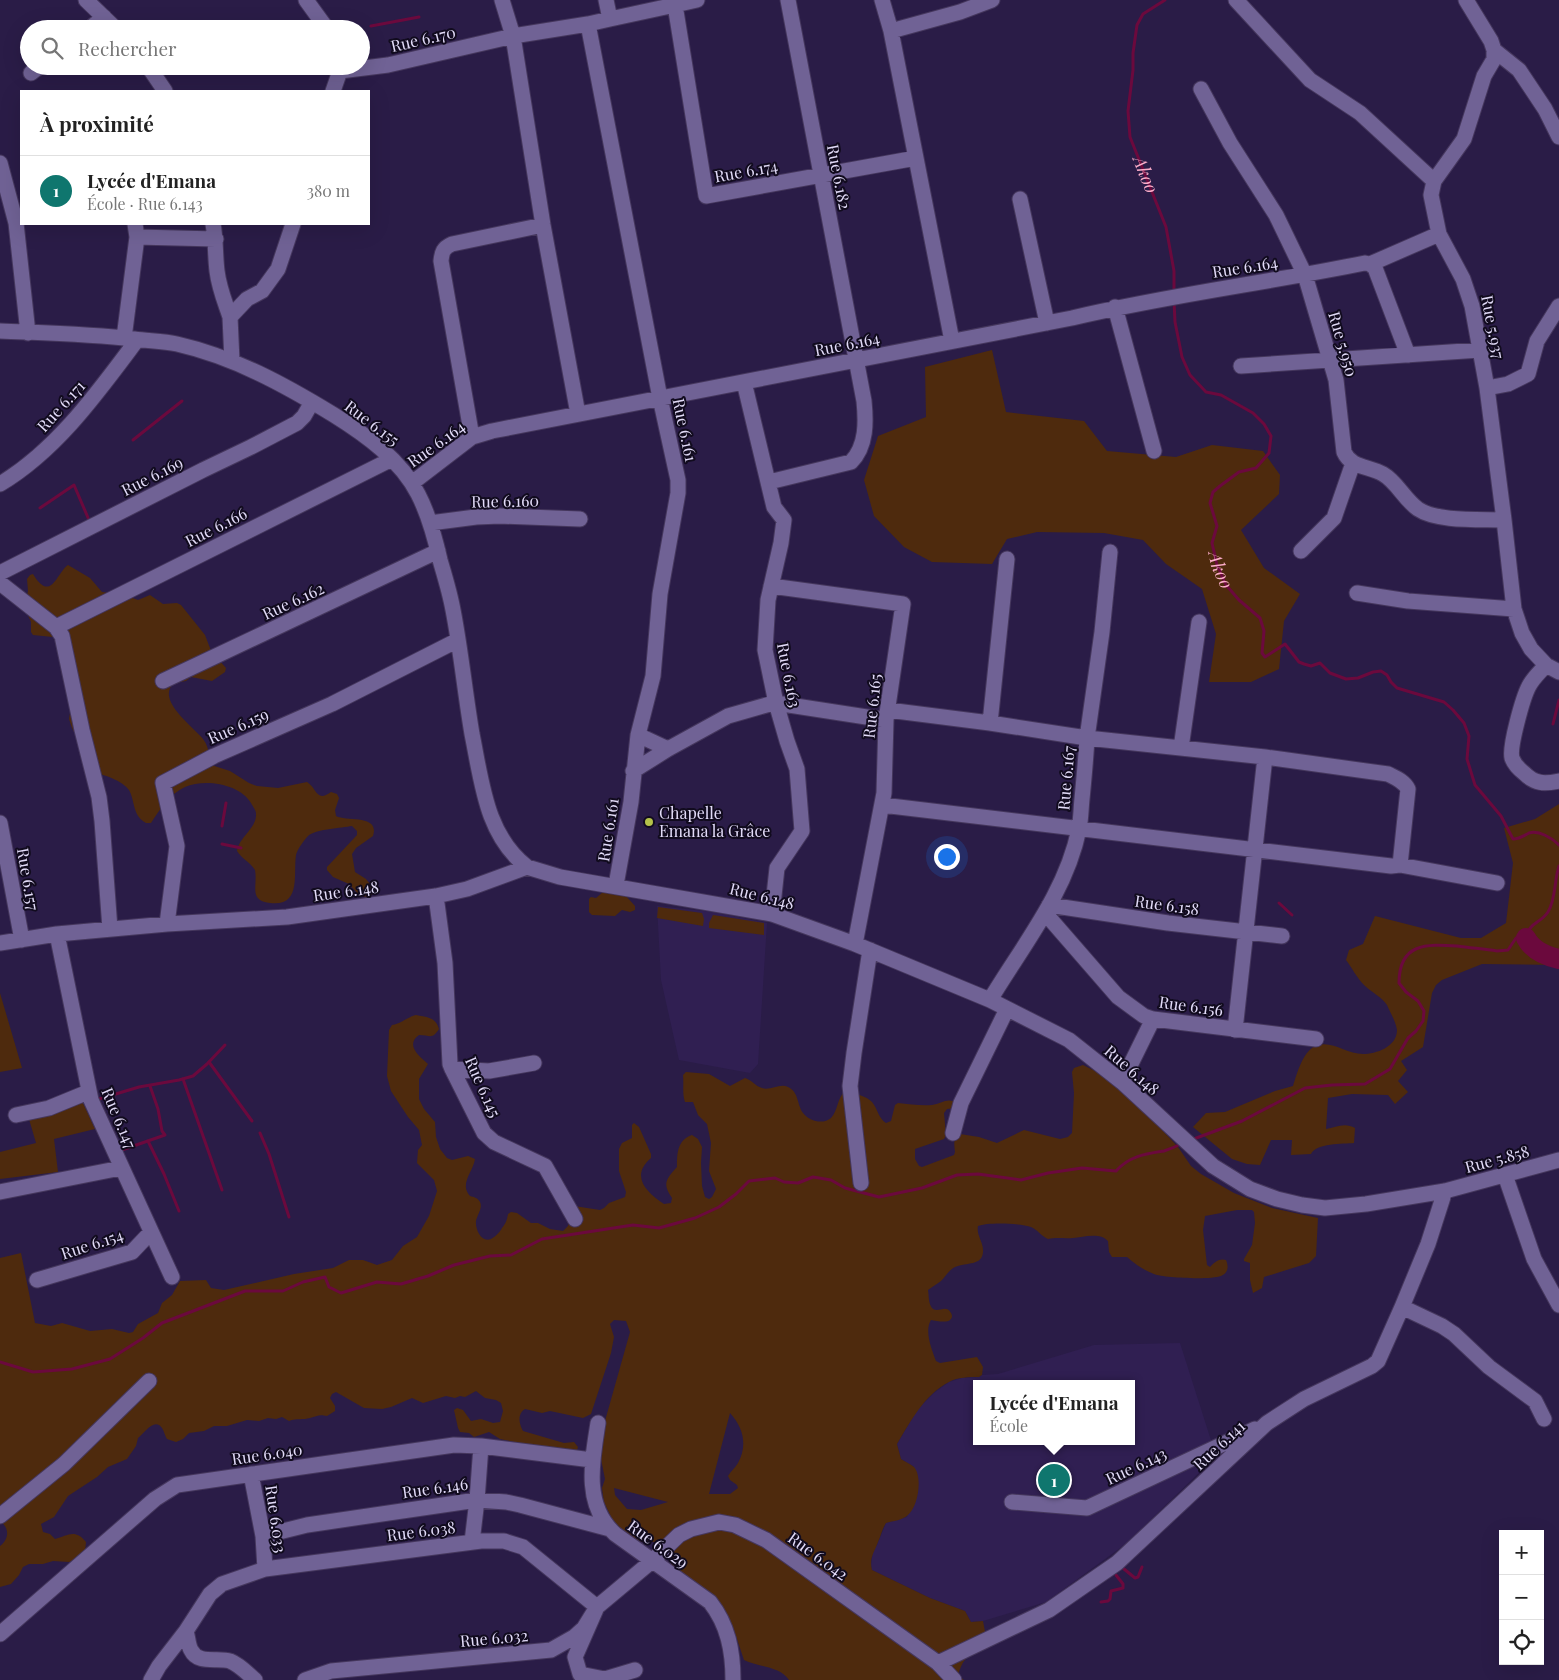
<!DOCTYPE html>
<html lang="fr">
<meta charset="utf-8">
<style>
:root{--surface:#fff;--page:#f2f2f2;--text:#222;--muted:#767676;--line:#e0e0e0;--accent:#0f766e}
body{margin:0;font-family:"Playfair Display",serif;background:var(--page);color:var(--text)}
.controls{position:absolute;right:15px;bottom:15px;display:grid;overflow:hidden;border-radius:0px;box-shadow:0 5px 20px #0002}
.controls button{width:45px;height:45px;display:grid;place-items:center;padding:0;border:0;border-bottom:1px solid var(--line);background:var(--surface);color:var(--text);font:25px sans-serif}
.you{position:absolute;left:946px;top:856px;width:18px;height:18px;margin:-12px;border:4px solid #fff;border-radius:50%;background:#1a73e8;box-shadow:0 0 0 8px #1a73e833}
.badge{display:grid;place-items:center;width:32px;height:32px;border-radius:50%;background:var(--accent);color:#fff;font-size:16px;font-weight:700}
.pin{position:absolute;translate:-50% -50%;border:2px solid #fff;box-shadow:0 1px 5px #0006}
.popup{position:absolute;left:973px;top:1380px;width:162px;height:65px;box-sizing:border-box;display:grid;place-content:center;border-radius:0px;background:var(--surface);filter:drop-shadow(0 1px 4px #0005);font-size:16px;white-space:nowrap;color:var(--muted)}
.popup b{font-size:19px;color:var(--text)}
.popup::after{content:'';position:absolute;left:50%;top:100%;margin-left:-10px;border:10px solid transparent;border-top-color:var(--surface)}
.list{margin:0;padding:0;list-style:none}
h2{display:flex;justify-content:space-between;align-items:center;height:65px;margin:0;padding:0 20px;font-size:21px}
h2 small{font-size:16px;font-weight:400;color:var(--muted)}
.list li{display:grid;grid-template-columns:32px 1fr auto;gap:15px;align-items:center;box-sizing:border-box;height:70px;padding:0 20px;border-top:1px solid var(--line)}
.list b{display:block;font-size:19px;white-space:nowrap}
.list p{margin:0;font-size:16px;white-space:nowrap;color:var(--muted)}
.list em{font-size:16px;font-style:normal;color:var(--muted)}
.icon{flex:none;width:28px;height:28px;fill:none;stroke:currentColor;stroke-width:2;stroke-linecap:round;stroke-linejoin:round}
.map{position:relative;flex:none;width:1559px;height:1680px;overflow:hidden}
.search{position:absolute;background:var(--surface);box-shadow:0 5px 20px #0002;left:20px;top:20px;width:350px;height:55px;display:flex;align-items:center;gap:12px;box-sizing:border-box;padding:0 18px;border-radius:28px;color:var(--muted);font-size:19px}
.panel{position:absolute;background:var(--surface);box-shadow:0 5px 20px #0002;left:20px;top:90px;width:350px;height:135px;border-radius:0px}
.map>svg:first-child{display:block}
.built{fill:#301f52;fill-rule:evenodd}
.green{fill:#4e2a0d;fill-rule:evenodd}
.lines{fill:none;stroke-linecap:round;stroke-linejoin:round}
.stream{stroke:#6b093d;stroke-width:3}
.river{stroke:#6b093d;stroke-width:20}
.minor-casing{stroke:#45375d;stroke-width:17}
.minor{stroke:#706295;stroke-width:15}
.poi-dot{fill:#b4c24a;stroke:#110b1e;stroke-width:2}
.labels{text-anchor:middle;stroke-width:4;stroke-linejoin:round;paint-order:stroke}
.street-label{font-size:16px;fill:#e2dbf8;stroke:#110b1e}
.poi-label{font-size:16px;fill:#e2dbf8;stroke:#110b1e;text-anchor:start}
.water-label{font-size:18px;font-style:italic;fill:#fbacc9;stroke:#110b1e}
</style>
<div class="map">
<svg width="1559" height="1680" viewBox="0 0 1559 1680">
<rect width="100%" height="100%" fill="#2a1c47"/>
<path class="built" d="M657,906L714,912L767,923L758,1064L750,1073L679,1060L661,980Z
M1180,1343L1216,1456L1127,1543L1046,1602L983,1621L971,1622L965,1611L930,1598L872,1570L871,1565L873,1550L877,1545L886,1523L907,1517L914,1467L901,1459L897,1444L917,1410L934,1393L949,1382L962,1378L979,1377L982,1375L998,1374L1094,1345ZM976,1384H1132V1441H976Z"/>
<path class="green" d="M992,350L1006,412L1084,421L1107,451L1176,457L1212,445L1263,451L1280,475L1279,494L1241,530L1264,568L1300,594L1284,621L1279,669L1251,682H1209L1216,634L1202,589L1166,564L1143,540L1104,533L1037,532L1007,539L992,564L932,562L904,547L874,516L864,480L878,436L926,417L925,367Z
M68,565L90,578L102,592L124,595L138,600L150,595L163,604L177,603L181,605L205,635L213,656L218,659L226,668L225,672L212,681L191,677L186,681L174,683C155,700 194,727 203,739C207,744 208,749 209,754L205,763L230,771L249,783L257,786L278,788L307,782C317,788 316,803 331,792L337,794L339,798L335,810L336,816C347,822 380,814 373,836L356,848L352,854L355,872L366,879L374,889V893L369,897L360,896L349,884L333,877L327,870V867L357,835V831L352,826C342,828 315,829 308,836C304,840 297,850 296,855C293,874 302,907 270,903C248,900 258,886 255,870C250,862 242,859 237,851C239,837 257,828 256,814C256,810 253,807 251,803C240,784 205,778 185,787C170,794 160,809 151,823H146C133,816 135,803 130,792C127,783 104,774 95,773L72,728L69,719L71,707L59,644L53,637L33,635L31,632V622L26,611L25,605L28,591L27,579L30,575L33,574C51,604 57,572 68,565Z
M1559,804V965L1482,964L1442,980L1436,985L1432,993L1423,1047L1401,1061L1407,1070L1398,1081L1408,1092L1395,1104L1388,1095L1352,1094L1328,1098L1326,1129C1336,1127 1345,1122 1355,1128L1354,1143C1343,1144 1316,1143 1311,1154L1291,1155L1292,1140H1271L1260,1165L1247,1164L1232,1159L1193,1127L1206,1113L1225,1112L1275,1091L1293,1086C1297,1074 1303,1049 1318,1045C1333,1041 1347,1054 1363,1054C1376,1054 1397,1047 1397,1030C1396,1022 1390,1012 1387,1005C1382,997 1371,992 1364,985C1357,978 1352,968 1346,960L1349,950L1363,944L1375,916L1461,938H1481L1506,923L1513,863L1504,828L1535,819Z
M613,891L625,895L635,906V910L630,912L622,910L615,916L592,915L589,912V899L591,897L596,898L603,892Z
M658,907L702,913L704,919L703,926L657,918Z
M713,915L764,923V935L709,928V923Z
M0,993L22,1068L0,1072Z
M416,1015C426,1017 436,1017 439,1029C432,1040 430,1035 419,1035C405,1045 419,1056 428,1064L419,1079V1099L424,1109L435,1122L436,1137L440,1149L447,1158L452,1160L468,1156L475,1159C473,1172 459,1184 470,1196C474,1197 478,1198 480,1202C483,1208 477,1215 476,1221C475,1229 481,1243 491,1239C495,1237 500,1232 502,1228C506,1223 507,1220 508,1214L511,1212L517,1213L531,1223H538L550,1229L563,1231L568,1226L574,1206L600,1210L604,1208L609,1203L625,1197L626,1192L619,1171V1149L622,1143L632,1138V1125L634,1123L639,1127L651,1154V1158C630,1176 646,1192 664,1204L671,1203L672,1198C662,1184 666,1179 677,1167C677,1154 677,1140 692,1135L698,1139L702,1147L701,1163L702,1186L705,1197L709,1199L712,1197L716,1189L709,1171L711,1143L707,1124L698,1115L693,1102H685C682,1094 684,1084 683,1075L686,1072L709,1074L730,1086L745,1078C752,1080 755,1086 762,1088C770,1091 780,1083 788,1087C799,1092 797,1105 803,1113C809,1121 823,1125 831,1118C838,1111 837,1098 845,1091C853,1093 867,1096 872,1102C878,1109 878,1118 886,1123L891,1121L895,1105L898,1103C909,1104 921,1106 932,1105C941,1104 948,1097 956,1103L955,1108L947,1109L944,1113L946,1135L944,1139L915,1149V1159L919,1166L922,1167L954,1155L955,1152C954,1144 953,1138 960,1134L979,1137L997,1143L1024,1130L1060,1139L1068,1137L1072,1133L1074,1093L1072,1072L1074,1068L1083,1065L1107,1077L1132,1098L1178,1147L1191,1166L1201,1174L1234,1193L1272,1208L1318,1218L1316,1256L1309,1263L1264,1277L1262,1288L1253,1293L1250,1280V1263L1244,1261V1259L1252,1245L1255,1223L1254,1212L1252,1210H1237L1205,1216L1203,1230L1207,1265L1210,1267C1215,1262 1219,1258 1226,1260C1229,1267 1228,1273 1221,1276C1210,1280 1164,1278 1154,1274C1143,1270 1135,1264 1127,1257H1112L1109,1252L1108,1241C1100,1232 1083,1237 1073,1238C1064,1239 1057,1237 1048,1239C1041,1236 1038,1230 1031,1227C1021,1223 987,1222 978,1226C976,1235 984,1243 983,1252C982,1266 967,1262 955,1267C949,1270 946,1276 941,1281C937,1284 932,1287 928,1290C929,1295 928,1305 933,1309C939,1313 946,1304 951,1313C952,1315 953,1317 950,1320C947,1323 936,1321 931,1320C924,1331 932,1350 936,1361L940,1363L977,1357L983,1367L982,1375L979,1377C969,1377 958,1377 949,1382C924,1395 911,1421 897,1444L901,1459C905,1462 911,1464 914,1467C923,1477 918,1507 908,1515C903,1520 893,1521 886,1523C882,1529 881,1536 878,1542C874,1553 869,1558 872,1570L930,1598L965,1611L971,1622L983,1621L988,1648C970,1655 964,1655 958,1675L964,1680H789C780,1666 758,1667 744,1660L733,1627L725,1612L674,1569L670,1562L671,1555L657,1542H642L625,1533L612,1519L604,1502L602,1488L605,1479L600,1454L603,1428L630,1332L626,1321L614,1320L610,1324L614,1337L611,1353L591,1414L583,1418L550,1411L542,1413L525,1409C517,1414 519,1424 523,1431L564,1443L574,1442L578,1447L577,1450L564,1452L500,1439L489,1432L474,1437L469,1433L460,1432L458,1428L454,1410L457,1408L463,1410L471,1421L481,1419L493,1423L500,1422L503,1411L501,1403L496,1400L485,1398L476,1391L465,1397L460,1396L455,1398L446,1396L423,1403L412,1398L391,1407L382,1409L364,1408L336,1392L332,1394L330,1398L335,1406V1411L327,1416C319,1414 317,1416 310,1418C303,1420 297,1418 289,1421L282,1417L276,1419L268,1418L259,1421L247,1420L227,1426H214L204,1431L189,1433L183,1439L176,1442L167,1439C165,1436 164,1431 162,1428C154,1417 144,1434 138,1438L136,1446L127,1459L108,1467L97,1477L68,1496L54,1517L41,1524L43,1532L50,1534L55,1539C67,1536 75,1528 86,1542L85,1551L76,1559L69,1562L53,1561L43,1564H29L23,1567L19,1575L11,1584L0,1587V1546C9,1539 10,1528 0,1521V1258L21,1253L35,1323L51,1326L62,1323L90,1331L112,1329L129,1333L133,1332L138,1324L158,1313L162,1303L172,1295L180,1281L206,1280L211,1288L224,1290L294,1274L333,1268L349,1260H363L377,1265L392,1260L403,1246L417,1237L429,1216L437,1191L434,1180L417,1163L418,1150L422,1145L419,1130L408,1117L391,1091L387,1076L389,1030L392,1025C401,1024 407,1017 416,1015ZM730,1413C743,1427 748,1445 738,1463C735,1468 731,1471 728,1476L730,1480L737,1485L738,1488L730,1494H709ZM614,1488L668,1502L641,1510L627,1509L615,1495Z
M82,1101L95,1129L54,1139L58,1172L0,1179V1152L36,1143L29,1119Z"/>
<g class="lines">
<g class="stream">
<path id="s1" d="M1165,0L1143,14L1137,25L1133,53V70L1128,111L1130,137L1166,227L1174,271V292"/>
<path d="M371,26L419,17"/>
<path id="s2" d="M1174,301L1175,322L1182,357L1190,375L1206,392L1221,395L1253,413L1264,424L1271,436L1269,453L1256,468L1239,472L1220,486L1213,492L1210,503L1217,526L1212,543L1217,565L1226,585L1239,600L1260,618L1264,631L1262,653L1265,657L1285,644L1299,662L1304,664L1311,666L1320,663L1330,673L1346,679L1358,678L1373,672L1381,671L1387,675L1391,682L1397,688L1444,702L1453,710L1464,723L1469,736L1467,759L1475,785L1501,816L1513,839C1520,839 1523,836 1529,833C1539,830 1552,838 1559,845"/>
<path d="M133,440L182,401"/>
<path d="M40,508L74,485L89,520"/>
<path d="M1553,724L1559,700"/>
<path d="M222,826L226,803"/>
<path d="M222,844L241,848"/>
<path d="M1279,903L1292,915"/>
<path d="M209,1062L252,1121"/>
<path d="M183,1079L222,1190"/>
<path d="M99,1099L139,1087L179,1080L193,1076L207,1064L225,1045"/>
<path d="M260,1133L269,1154L289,1217"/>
<path d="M1191,1140L1242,1121L1305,1088L1332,1085L1365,1084L1390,1069L1408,1038L1416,1031L1423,1021L1424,1011L1418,1001L1406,992L1399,983C1399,943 1426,944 1457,946C1471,948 1484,949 1497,951L1508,950L1516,938H1526C1529,922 1540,924 1548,912C1556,899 1554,881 1559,866"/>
<path d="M148,1141L164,1174L179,1211"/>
<path d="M119,1151L165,1135L162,1131L158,1109L150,1086"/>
<path d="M0,1362L33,1372L72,1369L110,1359L143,1338L162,1323L245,1291H283L303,1282L325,1277L329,1287L341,1293L377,1282L401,1284L428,1276L454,1265L490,1256L511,1255L542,1239L633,1225L659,1228L695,1218L719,1207L736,1194L749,1181L775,1178L784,1182L798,1183L813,1177L831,1180L845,1188L879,1197L922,1188L957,1175L978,1174L1021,1180L1048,1173L1082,1168L1116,1171C1129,1156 1145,1154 1164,1151C1170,1149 1177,1146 1183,1143"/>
<path d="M1124,1569L1135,1578L1138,1577L1142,1567"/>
<path d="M1101,1602L1108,1601L1110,1599L1111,1591L1123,1588V1584L1116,1575"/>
</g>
<path class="river" d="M1526,938C1532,950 1546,956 1559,959"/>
<defs>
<path id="minor" d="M86,0L116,29
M306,0L327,29
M502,0L513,36L588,24
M606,0L610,19L588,24L660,398L678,480V493L660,594L653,676L638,735L631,802L616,885
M697,0L675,5L706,196L916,158
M882,0L891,31L952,341
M1236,0L1310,80L1360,113L1434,181
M1466,0L1491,41L1494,50V59L1484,76L1464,139L1434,181L1431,195L1439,234L1463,279L1472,306L1487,388L1504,520L1514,609L1522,633L1531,649L1546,665L1559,672
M610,19L675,5
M89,29L104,17
M891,31L960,12L992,0
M1494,50L1519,70L1545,109L1559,137
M148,66L165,91
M340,71L388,65L513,36L543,225L578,414
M31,73L40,66
M1201,89L1230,143L1276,215L1305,275L1336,380L1344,452C1351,468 1369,466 1383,474C1397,482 1404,499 1418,509C1437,522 1481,519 1504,520
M333,91L340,71L339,66
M0,163L16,223L28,333
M1020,199L1047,323
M213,224C216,240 215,255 217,271C219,288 225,302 230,317
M137,237L216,239
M1370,264L1439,234
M1115,307L1154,451
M0,331C45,333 89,334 134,339C148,341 163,341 177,344C234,357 285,385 334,415C366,435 401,460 418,494C429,515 435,538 440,560C445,577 450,593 453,610C461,651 465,693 472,734C482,783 486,835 527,867
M124,338L137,237L135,224
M232,361L230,317L247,299L262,291L278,269L293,224
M1241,366L1480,350
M744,382L774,507L784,520L781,543L768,600L765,650L776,703L787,741L797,769L802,831L777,868L772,914
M1487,388L1508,384L1528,374L1537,341L1559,306
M472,437L441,261C442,252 443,248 452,244L543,225
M769,482L851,462C867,446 866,421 864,401L788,0
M412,483L472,437L492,431L1072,318C1168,295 1267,283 1365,263L1370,264L1375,268L1408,355
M0,484C57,450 98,392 137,340
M430,523L476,517L500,516L580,519
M1301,551L1334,518L1353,463
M1110,552L1102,632L1087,738L1265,757L1388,774C1396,778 1404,781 1408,789L1400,865
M0,573L203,470L251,447L297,423L304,416L312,402
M0,583L56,627L62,636L82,730L99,797L102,821L110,929
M771,586L903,604L886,720L884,793L855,944
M1357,593L1408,601L1514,609
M56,627L392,459
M1546,665C1540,672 1533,678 1529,686C1523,697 1509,747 1512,758C1514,764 1519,769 1524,773C1535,784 1544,784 1559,781
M163,681L438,551
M888,710L990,723L1087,738C1086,758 1084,778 1082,799C1081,808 1081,819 1079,829C1066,893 1023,945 990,1000
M990,723L1007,559
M638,735L668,749
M1181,748L1199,622
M633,771L668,749L728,716L770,704L776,703L886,720
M882,805L1391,866L1400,865L1497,883
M0,823L22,940
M436,896L445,963L450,1064L452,1069L484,1133L494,1142L545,1166L575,1219
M1049,905L1168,923L1282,936
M1045,913L1118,997L1144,1016L1153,1019L1316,1039
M167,924L177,846L163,783L214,756L332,704L458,640
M57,934L91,1100L172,1277
M0,943L57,934L167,924L287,917L436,896L467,889L527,867L560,877L772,914L855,944L990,1000L1069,1040L1122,1082L1213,1166L1250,1189L1277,1199L1302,1205L1325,1208L1366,1204L1445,1191L1559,1160
M1235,1030L1265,757
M452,1069L489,1071L534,1063
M1122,1082L1153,1019
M16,1115L49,1108L88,1092
M953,1133L961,1103L1007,1009
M1505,1175L1534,1259L1559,1305
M861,1183L850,1086L854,1053L870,950
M0,1192L121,1168
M37,1280L132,1252L151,1232
M1402,1307L1442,1326L1454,1334L1489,1367L1535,1401L1544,1419
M598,1423C592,1461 583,1505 615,1534L710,1602C728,1625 733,1651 733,1680
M251,1474L263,1536L265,1569
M1012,1502L1087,1508L1255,1429
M0,1516L64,1464L149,1381
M263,1536L307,1525L477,1500L506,1502L520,1505L610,1529
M472,1542L477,1500L481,1446
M186,1631C188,1637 188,1645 191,1650C198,1665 218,1657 230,1661C240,1665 247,1673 255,1680
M0,1634L155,1499L177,1485L454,1445L481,1446L592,1460
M938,1663L1049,1610L1117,1563L1267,1423L1304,1399L1372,1366L1378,1361L1402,1307L1428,1244L1445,1191
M151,1680L159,1666L186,1631L210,1594L222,1584L265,1569L481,1541H504L523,1547L597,1607L575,1657L580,1674L605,1679L635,1670
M305,1680L331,1671L551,1650L574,1637L584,1628L597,1607L652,1561L679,1535L691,1529L719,1522L735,1525L766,1540L938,1663L954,1680"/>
</defs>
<use href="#minor" class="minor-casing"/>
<use href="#minor" class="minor"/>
</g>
<circle class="poi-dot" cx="649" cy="822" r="5"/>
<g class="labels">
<g class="street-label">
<text transform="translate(423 39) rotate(-13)" y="6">Rue 6.170</text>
<text transform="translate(746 171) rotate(-10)" y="6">Rue 6.174</text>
<text transform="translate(839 177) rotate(79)" y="6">Rue 6.182</text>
<text transform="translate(1245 267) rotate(-9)" y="6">Rue 6.164</text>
<text transform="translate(1493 327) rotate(79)" y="6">Rue 5.937</text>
<text transform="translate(847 344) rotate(-11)" y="6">Rue 6.164</text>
<text transform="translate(1343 344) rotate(74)" y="6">Rue 5.950</text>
<text transform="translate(61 406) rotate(-48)" y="6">Rue 6.171</text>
<text transform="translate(372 423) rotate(37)" y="6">Rue 6.155</text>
<text transform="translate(685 430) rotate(78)" y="6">Rue 6.161</text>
<text transform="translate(436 444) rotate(-36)" y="6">Rue 6.164</text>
<text transform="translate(152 476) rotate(-27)" y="6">Rue 6.169</text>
<text transform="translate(505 501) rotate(-1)" y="6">Rue 6.160</text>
<text transform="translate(216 527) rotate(-27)" y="6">Rue 6.166</text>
<text transform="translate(293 601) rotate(-25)" y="6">Rue 6.162</text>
<text transform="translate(789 675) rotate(79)" y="6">Rue 6.163</text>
<text transform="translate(872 706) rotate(-84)" y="6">Rue 6.165</text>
<text transform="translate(238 726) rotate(-24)" y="6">Rue 6.159</text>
<text transform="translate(1066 778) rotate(-85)" y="6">Rue 6.167</text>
<text transform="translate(608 830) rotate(-81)" y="6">Rue 6.161</text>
<text transform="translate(28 879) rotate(80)" y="6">Rue 6.157</text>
<text transform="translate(346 891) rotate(-8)" y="6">Rue 6.148</text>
<text transform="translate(762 896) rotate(14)" y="6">Rue 6.148</text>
<text transform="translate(1167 905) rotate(8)" y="6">Rue 6.158</text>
<text transform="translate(1191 1006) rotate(8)" y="6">Rue 6.156</text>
<text transform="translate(1132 1070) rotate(41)" y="6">Rue 6.148</text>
<text transform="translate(483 1087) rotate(66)" y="6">Rue 6.145</text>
<text transform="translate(119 1118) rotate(67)" y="6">Rue 6.147</text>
<text transform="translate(1497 1159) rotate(-15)" y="6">Rue 5.858</text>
<text transform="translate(92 1244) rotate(-18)" y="6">Rue 6.154</text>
<text transform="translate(1219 1445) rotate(-43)" y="6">Rue 6.141</text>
<text transform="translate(267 1454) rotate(-8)" y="6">Rue 6.040</text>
<text transform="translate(1136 1466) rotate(-25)" y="6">Rue 6.143</text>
<text transform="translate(435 1488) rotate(-8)" y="6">Rue 6.146</text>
<text transform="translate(276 1519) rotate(82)" y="6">Rue 6.033</text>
<text transform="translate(421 1531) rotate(-7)" y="6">Rue 6.038</text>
<text transform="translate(658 1544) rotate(36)" y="6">Rue 6.029</text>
<text transform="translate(818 1556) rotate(36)" y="6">Rue 6.042</text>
<text transform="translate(494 1638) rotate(-5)" y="6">Rue 6.032</text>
</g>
<g class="poi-label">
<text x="659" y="819">Chapelle<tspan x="659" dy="18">Emana la Grâce</tspan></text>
</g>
<g class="water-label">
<text dy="6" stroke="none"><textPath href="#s1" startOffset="192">Akoo</textPath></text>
<text dy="6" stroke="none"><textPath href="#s2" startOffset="350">Akoo</textPath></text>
</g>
</g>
</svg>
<div class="controls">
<button>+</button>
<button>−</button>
<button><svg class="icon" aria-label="locate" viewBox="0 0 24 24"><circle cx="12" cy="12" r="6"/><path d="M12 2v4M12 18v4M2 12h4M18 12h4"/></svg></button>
</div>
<div class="you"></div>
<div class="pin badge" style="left:1054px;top:1480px">1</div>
<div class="popup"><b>Lycée d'Emana</b>École</div>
<div class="search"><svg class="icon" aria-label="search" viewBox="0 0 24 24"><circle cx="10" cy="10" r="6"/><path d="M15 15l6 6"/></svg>Rechercher</div>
<section class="panel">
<h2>À proximité<small></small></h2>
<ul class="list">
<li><span class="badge">1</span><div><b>Lycée d'Emana</b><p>École · Rue 6.143</p></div><em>380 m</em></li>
</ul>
</section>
</div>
